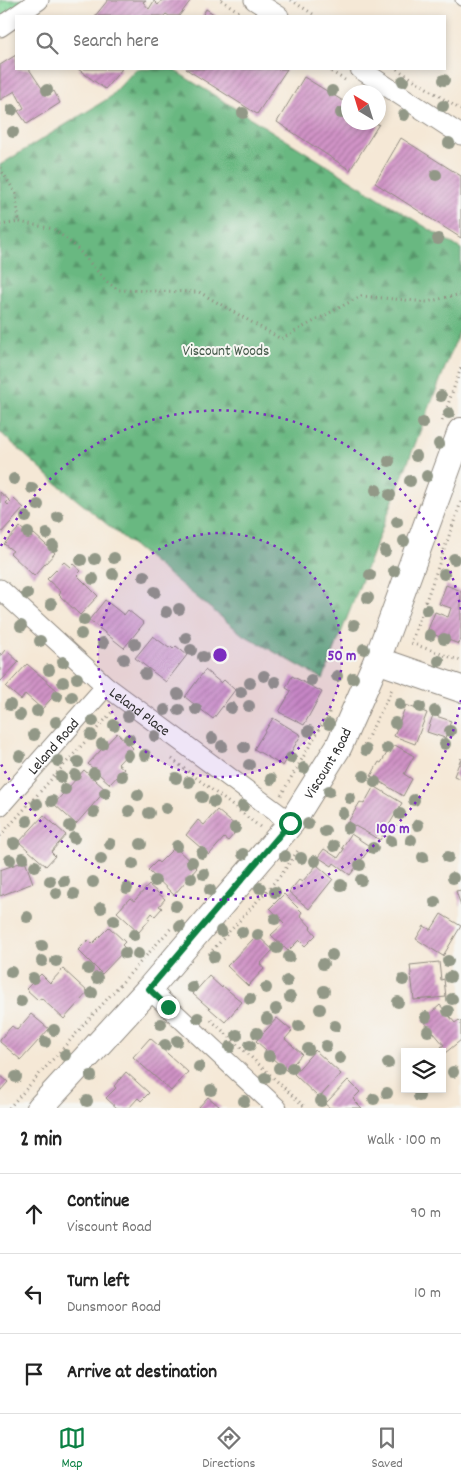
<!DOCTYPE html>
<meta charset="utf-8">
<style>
:root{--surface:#fff;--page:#f2f2f2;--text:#222;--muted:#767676;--line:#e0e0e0;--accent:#0b8043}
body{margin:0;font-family:Dekko,sans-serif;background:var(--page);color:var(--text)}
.controls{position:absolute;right:15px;bottom:15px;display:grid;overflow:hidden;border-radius:0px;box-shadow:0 2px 8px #0003}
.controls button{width:45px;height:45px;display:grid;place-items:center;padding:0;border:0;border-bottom:1px solid var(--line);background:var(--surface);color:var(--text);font:25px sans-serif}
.compass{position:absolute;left:341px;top:85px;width:45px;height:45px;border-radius:50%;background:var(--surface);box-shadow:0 2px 8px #0003;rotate:322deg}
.stop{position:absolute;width:15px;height:15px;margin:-11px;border:4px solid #0b8043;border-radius:50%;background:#fff}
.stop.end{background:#0b8043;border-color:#fff;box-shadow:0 1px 5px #0008}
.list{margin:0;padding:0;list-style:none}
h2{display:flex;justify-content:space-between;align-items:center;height:65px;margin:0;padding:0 20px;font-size:21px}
h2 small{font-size:16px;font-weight:400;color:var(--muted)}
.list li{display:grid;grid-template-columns:32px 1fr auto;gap:15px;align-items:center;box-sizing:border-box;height:80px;padding:0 20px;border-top:1px solid var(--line)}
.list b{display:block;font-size:19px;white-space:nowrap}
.list p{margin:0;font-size:16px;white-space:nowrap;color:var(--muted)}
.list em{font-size:16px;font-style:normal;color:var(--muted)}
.icon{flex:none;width:28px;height:28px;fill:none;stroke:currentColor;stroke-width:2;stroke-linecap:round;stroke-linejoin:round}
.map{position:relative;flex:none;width:461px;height:1108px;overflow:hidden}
.search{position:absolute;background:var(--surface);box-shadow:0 2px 8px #0003;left:15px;right:15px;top:15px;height:55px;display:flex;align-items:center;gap:12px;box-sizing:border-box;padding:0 18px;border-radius:0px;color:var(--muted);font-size:19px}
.sheet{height:305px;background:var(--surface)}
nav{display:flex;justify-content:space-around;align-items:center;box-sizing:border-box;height:70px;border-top:1px solid var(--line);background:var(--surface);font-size:14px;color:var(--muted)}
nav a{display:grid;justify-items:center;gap:2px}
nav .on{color:var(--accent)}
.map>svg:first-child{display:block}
.grass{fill:url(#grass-dots);stroke:#568162}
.forest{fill:url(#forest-firs);stroke:#4a7256}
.building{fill:url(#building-hatch)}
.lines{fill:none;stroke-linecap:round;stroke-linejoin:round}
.lane-casing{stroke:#908a80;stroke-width:11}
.street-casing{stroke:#908a80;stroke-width:21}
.secondary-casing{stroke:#908a80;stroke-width:28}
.path{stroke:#908a80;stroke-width:3;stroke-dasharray:1 4;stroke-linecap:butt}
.lane{stroke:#fff;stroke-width:9}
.street{stroke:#fff;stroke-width:19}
.secondary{stroke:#fff;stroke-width:26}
.tree{fill:#929887}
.route{stroke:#0b8043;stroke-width:6}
.ring{fill:none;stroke:#7b2cbf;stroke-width:2.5;stroke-dasharray:2.5 5}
.labels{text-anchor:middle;stroke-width:4;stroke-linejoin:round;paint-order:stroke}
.park-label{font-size:15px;fill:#415646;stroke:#f6f6f2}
.street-label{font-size:15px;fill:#2b2b2b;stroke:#f6f6f2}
.centre{fill:#7b2cbf;stroke:#f6f6f2;stroke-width:2.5}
.ring-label{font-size:15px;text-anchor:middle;font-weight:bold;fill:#7b2cbf;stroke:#f6f6f2;stroke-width:4;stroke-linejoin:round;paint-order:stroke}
</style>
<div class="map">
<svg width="461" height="1108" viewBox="0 0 461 1108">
<defs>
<pattern id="grass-dots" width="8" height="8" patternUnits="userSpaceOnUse" patternTransform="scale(1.25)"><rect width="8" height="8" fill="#82d799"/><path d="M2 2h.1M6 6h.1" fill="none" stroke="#70b984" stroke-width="1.8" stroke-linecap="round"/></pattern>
<pattern id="forest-firs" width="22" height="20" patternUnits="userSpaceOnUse" patternTransform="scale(1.25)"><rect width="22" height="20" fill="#69b881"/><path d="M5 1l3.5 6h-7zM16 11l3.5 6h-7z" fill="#57966a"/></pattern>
<pattern id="building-hatch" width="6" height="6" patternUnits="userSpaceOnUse" patternTransform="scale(1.25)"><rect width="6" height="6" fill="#d093c6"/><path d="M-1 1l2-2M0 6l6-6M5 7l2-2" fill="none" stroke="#a978a1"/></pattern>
</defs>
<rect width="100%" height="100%" fill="#f6f6f2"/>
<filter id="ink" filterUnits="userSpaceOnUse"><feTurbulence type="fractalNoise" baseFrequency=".02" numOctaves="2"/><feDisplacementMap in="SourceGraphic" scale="10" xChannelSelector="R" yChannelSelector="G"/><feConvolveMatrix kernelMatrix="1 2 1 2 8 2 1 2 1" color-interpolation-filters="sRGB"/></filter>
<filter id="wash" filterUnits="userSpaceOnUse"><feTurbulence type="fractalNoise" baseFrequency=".0096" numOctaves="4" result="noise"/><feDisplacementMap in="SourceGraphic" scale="20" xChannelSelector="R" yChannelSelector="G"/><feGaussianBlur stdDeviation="1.12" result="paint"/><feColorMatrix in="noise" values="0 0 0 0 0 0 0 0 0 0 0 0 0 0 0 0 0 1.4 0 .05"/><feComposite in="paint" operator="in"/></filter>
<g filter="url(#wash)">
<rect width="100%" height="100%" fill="#f5e8d6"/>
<path class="grass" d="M0,0H26L0,19Z"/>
<path class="forest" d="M136,69H172L461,249V327L323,679L242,634L55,482L0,432V165L109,98Z"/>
<g id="blocks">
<path class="building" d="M108,0H146L143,2L149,9L154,1L158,5L162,0H191L179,16H169L166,14L164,16H95Z
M206,9L217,16H202Z
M16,55V69H29L47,96L54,91L60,103L27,124L18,111L24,108L15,91L0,100V65Z
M78,69H122L105,89Z
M186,69H287L257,114Z
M304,77L348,104V122L379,124L350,170L277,122Z
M401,138L461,176V238L375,183Z
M0,492L9,500L6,503L8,505L14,499L24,508L0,534Z
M20,527L31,537L34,534L55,553L34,576L10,553L13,551L4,544Z
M64,562L70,567L73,564L81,571L77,575L98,596L80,615L59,595L61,592L47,579Z
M446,585L461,591V639L459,644L427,632L435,612L448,617L451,608L439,604Z
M105,600L124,615L128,610L144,623L124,648L89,620Z
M153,636L169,648L170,646L173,649L176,646L187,655L166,682L135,658Z
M6,650L19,662L0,682V653L2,655Z
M27,664L58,691L42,709L25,694L21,700L6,687Z
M205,670L221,683L224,680L235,690L213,719L185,697Z
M292,676L322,692L304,725L279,712L291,691L286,688Z
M406,705L427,713L415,744L394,736Z
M433,715L451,721L445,738L427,732Z
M273,718L301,735L283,766L254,749Z
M117,733L133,748L118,764L124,769L110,784L88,764Z
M395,745L414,756L404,774L412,779L403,796L371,776L379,762L381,763L390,748L392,750Z
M461,758V779L454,776Z
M84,770L106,790L76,824L54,804Z
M374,786L402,803L380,840L348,822L360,802L364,804Z
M217,810L236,826L230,831L234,834L228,841L224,838L209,855L186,835L198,820L204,825Z
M44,815L66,835L51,852L55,856L46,866L19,842Z
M351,834L371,847L350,875L334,863L332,866L318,857L324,849L338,858L344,849L342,848Z
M175,847L197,868L174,895L148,870L157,861L159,863Z
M25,861L33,883L0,896V870Z
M317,865L333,879L309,909L289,892L299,880L302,882Z
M149,885L165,899L159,906L162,908L155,916L152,913L148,918L150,919L139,932L117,912L130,898L134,901Z
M461,890V906L456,891Z
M284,894L302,912L300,915L311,927L310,928L316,935L305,946L299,940L288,951L271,935L284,923L270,908Z
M441,914L461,926L443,956L416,939L424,926L431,930Z
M109,927L125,942L122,945L126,949L102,974L78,950L88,940L92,944Z
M257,935L273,950L260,964L264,969L248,986L227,966Z
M439,962L441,980L444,979L446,997L414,1000L410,965Z
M63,969L88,992L64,1019L41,998L38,1000L26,989L41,974L50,983Z
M209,976L222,988L223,986L242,1002L225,1022L193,994Z
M440,1005L455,1023L459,1020L461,1022V1040L445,1053L441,1047L444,1045L423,1020Z
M31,1014L49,1029L21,1060L0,1042V1039L12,1026L17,1030Z
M277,1018L292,1031L285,1039L302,1054L287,1071L265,1052L266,1050L256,1041Z
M150,1038L188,1072L171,1091L133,1057Z
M315,1050L341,1074L319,1098L294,1074Z
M126,1072L149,1093L141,1101L138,1098L129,1108H117L106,1098L116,1088L114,1086Z
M0,1075L8,1082L0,1091Z
M348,1080L360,1092L353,1099L362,1108H330L325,1104Z
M208,1097L219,1106L221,1108H198Z"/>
</g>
</g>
<g filter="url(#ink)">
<use href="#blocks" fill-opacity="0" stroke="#908a80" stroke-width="1"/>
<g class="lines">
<defs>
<path id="lane" d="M460,0L461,1"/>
<g id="street">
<path d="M254,0L279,16"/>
<path d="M0,27L39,0"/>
<path d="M360,69L461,135"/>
<path id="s1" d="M0,589L106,686L291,823"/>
<path id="s2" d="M0,806L106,686"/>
<path d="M149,989L277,1108"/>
</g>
<g id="secondary">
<path d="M377,660L461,689"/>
<path id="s3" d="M40,1108L149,989L291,823L339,746L377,660L461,431"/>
</g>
</defs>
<use href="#lane" class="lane-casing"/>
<use href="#street" class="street-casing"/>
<use href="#secondary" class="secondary-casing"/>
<path class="path" d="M221,0L241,13
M291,0L316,16
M327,69L348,82
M397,69L461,110
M0,168L16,194L19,222
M0,225L19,222L54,229L75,246L106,281L118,290L199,292L281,339L361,296L427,302L461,294
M442,421L461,368
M461,502L411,643L461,661
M362,749L393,687
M172,759L260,827
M281,795L330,711
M0,836L112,712
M209,954L281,875L299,849
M211,1020L306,1108
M9,1108L172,927"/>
<use href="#lane" class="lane"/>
<use href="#street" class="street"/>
<use href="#secondary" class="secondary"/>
</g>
<g class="tree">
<circle cx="444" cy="80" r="6"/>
<circle cx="403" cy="81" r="6"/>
<circle cx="47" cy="90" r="6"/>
<circle cx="332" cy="91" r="6"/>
<circle cx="443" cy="106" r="6"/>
<circle cx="12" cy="110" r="6"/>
<circle cx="243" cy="113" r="6"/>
<circle cx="341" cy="113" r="6"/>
<circle cx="404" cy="115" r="6"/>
<circle cx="13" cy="132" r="6"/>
<circle cx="449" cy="143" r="6"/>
<circle cx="436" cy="175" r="6"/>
<circle cx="438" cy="239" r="6"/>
<circle cx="441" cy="396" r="6"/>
<circle cx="449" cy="413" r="6"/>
<circle cx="423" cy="423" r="6"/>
<circle cx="439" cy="444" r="6"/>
<circle cx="416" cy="456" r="6"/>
<circle cx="389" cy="461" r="6"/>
<circle cx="427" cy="476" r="6"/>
<circle cx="14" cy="479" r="6"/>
<circle cx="410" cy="481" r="6"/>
<circle cx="32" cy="488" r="6"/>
<circle cx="376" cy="490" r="6"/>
<circle cx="390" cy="495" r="6"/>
<circle cx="38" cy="505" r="6"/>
<circle cx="26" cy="517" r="6"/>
<circle cx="58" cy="517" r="6"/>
<circle cx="397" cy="522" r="6"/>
<circle cx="28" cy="533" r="6"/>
<circle cx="47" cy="534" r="6"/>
<circle cx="404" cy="541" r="6"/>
<circle cx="53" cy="546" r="6"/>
<circle cx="385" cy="551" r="6"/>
<circle cx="114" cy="558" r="6"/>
<circle cx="95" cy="559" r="6"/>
<circle cx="454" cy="559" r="6"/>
<circle cx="81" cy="560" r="6"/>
<circle cx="394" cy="571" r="6"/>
<circle cx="113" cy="574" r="6"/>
<circle cx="444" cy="574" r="6"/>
<circle cx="370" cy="575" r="6"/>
<circle cx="144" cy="576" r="6"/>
<circle cx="93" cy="579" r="6"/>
<circle cx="155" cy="592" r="6"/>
<circle cx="27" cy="594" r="6"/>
<circle cx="368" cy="598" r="6"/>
<circle cx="51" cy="604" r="6"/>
<circle cx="179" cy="609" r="6"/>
<circle cx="427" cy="610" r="6"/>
<circle cx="166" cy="612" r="6"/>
<circle cx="84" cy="620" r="6"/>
<circle cx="354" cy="625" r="6"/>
<circle cx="21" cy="626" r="6"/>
<circle cx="81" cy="634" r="6"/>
<circle cx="430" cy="635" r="6"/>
<circle cx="186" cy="638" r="6"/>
<circle cx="444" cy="639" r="6"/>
<circle cx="40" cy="641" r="6"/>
<circle cx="103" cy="643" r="6"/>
<circle cx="135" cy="644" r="6"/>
<circle cx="364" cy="649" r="6"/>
<circle cx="191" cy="650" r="6"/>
<circle cx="203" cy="657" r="6"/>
<circle cx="124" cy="659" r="6"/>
<circle cx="439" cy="661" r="6"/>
<circle cx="63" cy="662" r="6"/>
<circle cx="49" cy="670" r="6"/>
<circle cx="145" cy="674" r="6"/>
<circle cx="264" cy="676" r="6"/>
<circle cx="337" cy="676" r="6"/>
<circle cx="77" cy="678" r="6"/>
<circle cx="353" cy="678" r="6"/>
<circle cx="311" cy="680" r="6"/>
<circle cx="63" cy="682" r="6"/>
<circle cx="275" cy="682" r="6"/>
<circle cx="250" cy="683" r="6"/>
<circle cx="241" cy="692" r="6"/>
<circle cx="178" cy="694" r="6"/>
<circle cx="57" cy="696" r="6"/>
<circle cx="72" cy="697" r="6"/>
<circle cx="400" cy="704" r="6"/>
<circle cx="10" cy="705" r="6"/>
<circle cx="249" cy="706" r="6"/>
<circle cx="420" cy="707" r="6"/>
<circle cx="231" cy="708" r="6"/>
<circle cx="196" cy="709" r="6"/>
<circle cx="165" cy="710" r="6"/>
<circle cx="179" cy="710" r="6"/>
<circle cx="37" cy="711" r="6"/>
<circle cx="435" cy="711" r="6"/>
<circle cx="20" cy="715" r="6"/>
<circle cx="128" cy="716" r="6"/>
<circle cx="93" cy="721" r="6"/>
<circle cx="56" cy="722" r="6"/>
<circle cx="395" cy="723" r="6"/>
<circle cx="329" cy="724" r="6"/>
<circle cx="114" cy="725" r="6"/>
<circle cx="309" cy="731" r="6"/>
<circle cx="450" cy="731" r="6"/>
<circle cx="34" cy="735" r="6"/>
<circle cx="91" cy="735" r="6"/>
<circle cx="155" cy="736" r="6"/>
<circle cx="212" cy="738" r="6"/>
<circle cx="129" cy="739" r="6"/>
<circle cx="102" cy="744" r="6"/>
<circle cx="445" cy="744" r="6"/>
<circle cx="222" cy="746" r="6"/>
<circle cx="244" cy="747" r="6"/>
<circle cx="387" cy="748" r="6"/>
<circle cx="366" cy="750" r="6"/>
<circle cx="128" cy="755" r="6"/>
<circle cx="145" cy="755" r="6"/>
<circle cx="20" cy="756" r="6"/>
<circle cx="291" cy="758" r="6"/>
<circle cx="58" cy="761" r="6"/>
<circle cx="78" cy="762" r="6"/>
<circle cx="249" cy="765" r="6"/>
<circle cx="304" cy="768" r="6"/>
<circle cx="94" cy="773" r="6"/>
<circle cx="75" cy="775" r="6"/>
<circle cx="122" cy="776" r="6"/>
<circle cx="364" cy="776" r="6"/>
<circle cx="61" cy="777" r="6"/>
<circle cx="176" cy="778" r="6"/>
<circle cx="271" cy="779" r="6"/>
<circle cx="189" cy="782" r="6"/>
<circle cx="375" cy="782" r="6"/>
<circle cx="65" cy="789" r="6"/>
<circle cx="329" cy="791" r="6"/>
<circle cx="105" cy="793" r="6"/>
<circle cx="138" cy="795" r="6"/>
<circle cx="202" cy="797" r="6"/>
<circle cx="350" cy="798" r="6"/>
<circle cx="414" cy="800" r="6"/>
<circle cx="52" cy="801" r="6"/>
<circle cx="214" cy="802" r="6"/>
<circle cx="37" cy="804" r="6"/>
<circle cx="243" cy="806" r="6"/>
<circle cx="166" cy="808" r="6"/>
<circle cx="129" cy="811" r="6"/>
<circle cx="94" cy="812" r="6"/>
<circle cx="149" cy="813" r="6"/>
<circle cx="343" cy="813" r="6"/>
<circle cx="400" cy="814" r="6"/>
<circle cx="27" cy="821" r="6"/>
<circle cx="308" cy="824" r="6"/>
<circle cx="418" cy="825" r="6"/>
<circle cx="70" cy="826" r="6"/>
<circle cx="235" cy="828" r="6"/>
<circle cx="348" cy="828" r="6"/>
<circle cx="325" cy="831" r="6"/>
<circle cx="74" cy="838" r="6"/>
<circle cx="411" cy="840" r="6"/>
<circle cx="391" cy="841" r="6"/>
<circle cx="14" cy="843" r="6"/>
<circle cx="110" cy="844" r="6"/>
<circle cx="141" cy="844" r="6"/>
<circle cx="177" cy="846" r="6"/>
<circle cx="334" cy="846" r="6"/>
<circle cx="373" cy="848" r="6"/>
<circle cx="202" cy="853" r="6"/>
<circle cx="243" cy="854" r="6"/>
<circle cx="285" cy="856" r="6"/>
<circle cx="423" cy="857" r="6"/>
<circle cx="448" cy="857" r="6"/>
<circle cx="23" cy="858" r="6"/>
<circle cx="301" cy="858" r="6"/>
<circle cx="101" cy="859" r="6"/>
<circle cx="10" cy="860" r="6"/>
<circle cx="315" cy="861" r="6"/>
<circle cx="192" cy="862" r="6"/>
<circle cx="133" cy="864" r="6"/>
<circle cx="360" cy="865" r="6"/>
<circle cx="35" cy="866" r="6"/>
<circle cx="204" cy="874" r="6"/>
<circle cx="191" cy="878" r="6"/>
<circle cx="453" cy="878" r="6"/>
<circle cx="361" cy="880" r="6"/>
<circle cx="50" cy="881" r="6"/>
<circle cx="64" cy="881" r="6"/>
<circle cx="155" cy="881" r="6"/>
<circle cx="93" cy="882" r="6"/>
<circle cx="341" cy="885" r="6"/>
<circle cx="127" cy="888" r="6"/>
<circle cx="260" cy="888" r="6"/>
<circle cx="210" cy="890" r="6"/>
<circle cx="275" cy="892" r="6"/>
<circle cx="56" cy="893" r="6"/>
<circle cx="74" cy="894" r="6"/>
<circle cx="435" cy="902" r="6"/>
<circle cx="176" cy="906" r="6"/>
<circle cx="101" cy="908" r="6"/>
<circle cx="27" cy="917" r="6"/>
<circle cx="275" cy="919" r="6"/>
<circle cx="114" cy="920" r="6"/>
<circle cx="180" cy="926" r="6"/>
<circle cx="221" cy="931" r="6"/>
<circle cx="242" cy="932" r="6"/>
<circle cx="134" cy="935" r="6"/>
<circle cx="258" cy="935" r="6"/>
<circle cx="42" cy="946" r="6"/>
<circle cx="277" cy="948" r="6"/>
<circle cx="125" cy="953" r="6"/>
<circle cx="138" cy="954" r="6"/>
<circle cx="332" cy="955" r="6"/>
<circle cx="214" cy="957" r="6"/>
<circle cx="289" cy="957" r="6"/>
<circle cx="42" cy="961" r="6"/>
<circle cx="56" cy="961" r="6"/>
<circle cx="448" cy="961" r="6"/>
<circle cx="323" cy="964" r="6"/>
<circle cx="88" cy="969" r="6"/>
<circle cx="11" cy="972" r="6"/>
<circle cx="450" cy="977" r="6"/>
<circle cx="33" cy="978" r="6"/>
<circle cx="97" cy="978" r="6"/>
<circle cx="403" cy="980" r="6"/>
<circle cx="287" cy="981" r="6"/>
<circle cx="192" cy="987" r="6"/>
<circle cx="266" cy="988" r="6"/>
<circle cx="324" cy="991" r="6"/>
<circle cx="92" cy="993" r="6"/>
<circle cx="290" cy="997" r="6"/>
<circle cx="250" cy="999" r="6"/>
<circle cx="452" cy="999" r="6"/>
<circle cx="21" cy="1001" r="6"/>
<circle cx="398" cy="1002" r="6"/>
<circle cx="276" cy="1009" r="6"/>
<circle cx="320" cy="1009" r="6"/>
<circle cx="448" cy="1011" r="6"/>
<circle cx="426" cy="1017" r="6"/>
<circle cx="198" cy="1018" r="6"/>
<circle cx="267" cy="1019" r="6"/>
<circle cx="161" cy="1024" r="6"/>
<circle cx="299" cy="1026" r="6"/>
<circle cx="335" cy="1026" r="6"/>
<circle cx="54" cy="1030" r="6"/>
<circle cx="428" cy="1031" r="6"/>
<circle cx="257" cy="1033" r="6"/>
<circle cx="237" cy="1035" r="6"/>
<circle cx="177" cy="1041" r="6"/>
<circle cx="45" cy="1042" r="6"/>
<circle cx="165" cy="1045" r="6"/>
<circle cx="250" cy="1045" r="6"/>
<circle cx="326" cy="1046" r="6"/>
<circle cx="230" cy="1047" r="6"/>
<circle cx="308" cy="1049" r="6"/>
<circle cx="65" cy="1055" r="6"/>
<circle cx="269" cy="1056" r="6"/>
<circle cx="340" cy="1058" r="6"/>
<circle cx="388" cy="1063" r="6"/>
<circle cx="199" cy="1067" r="6"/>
<circle cx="279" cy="1068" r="6"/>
<circle cx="292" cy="1068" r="6"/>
<circle cx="453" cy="1072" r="6"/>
<circle cx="91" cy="1076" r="6"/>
<circle cx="16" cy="1077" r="6"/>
<circle cx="265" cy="1078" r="6"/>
<circle cx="211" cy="1090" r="6"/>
<circle cx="387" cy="1093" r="6"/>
<circle cx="419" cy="1096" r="6"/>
<circle cx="374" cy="1099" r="6"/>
<circle cx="87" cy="1101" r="6"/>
<circle cx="244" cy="1101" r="6"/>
<circle cx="321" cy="1101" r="6"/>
</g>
</g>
<g class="lines" filter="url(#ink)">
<path class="route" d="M168,1007L149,989L290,823"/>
</g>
<circle cx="220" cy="655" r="122" fill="#7b2cbf" fill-opacity=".12"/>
<g class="ring">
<circle cx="220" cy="655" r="122"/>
<path d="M461 700A245 245 0 0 1 1 764M1 546A245 245 0 0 1 461 610"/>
</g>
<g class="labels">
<g class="park-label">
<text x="226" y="355">Viscount Woods</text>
</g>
<g class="street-label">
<text dy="5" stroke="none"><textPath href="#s1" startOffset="186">Leland Place</textPath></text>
<text dy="5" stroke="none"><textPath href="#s2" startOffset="80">Leland Road</textPath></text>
<text dy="5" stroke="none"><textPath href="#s3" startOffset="450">Viscount Road</textPath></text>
</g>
</g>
<circle cx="220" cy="655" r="8" class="centre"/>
<g class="ring-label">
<text x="342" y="660">50 m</text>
<text x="393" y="833">100 m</text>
</g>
</svg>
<div class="controls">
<button><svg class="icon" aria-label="layers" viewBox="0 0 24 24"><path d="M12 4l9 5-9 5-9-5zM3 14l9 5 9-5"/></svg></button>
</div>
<svg class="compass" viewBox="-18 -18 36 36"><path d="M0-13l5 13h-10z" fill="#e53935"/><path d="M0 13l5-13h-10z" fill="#767676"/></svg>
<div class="stop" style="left:290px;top:823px"></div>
<div class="stop end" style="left:168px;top:1007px"></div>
<div class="search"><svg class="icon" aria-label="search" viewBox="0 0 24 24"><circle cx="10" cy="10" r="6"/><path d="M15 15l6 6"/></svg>Search here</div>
</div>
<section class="sheet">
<h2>2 min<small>Walk · 100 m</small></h2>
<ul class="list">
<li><svg class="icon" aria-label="ahead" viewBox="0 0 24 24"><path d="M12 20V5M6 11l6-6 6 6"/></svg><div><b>Continue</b><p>Viscount Road</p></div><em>90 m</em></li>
<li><svg class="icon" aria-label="left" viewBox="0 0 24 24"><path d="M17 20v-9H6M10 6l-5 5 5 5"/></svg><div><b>Turn left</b><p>Dunsmoor Road</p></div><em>10 m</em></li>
<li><svg class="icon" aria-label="arrive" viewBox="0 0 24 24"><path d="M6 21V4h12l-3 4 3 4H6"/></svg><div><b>Arrive at destination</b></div></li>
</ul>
</section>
<nav>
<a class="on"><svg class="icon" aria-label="map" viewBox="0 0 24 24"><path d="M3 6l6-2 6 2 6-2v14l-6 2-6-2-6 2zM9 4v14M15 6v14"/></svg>Map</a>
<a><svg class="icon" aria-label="directions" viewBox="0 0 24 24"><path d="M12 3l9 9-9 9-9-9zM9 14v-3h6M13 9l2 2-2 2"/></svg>Directions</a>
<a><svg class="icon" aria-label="saved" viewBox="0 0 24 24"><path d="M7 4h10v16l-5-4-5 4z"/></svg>Saved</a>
</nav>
